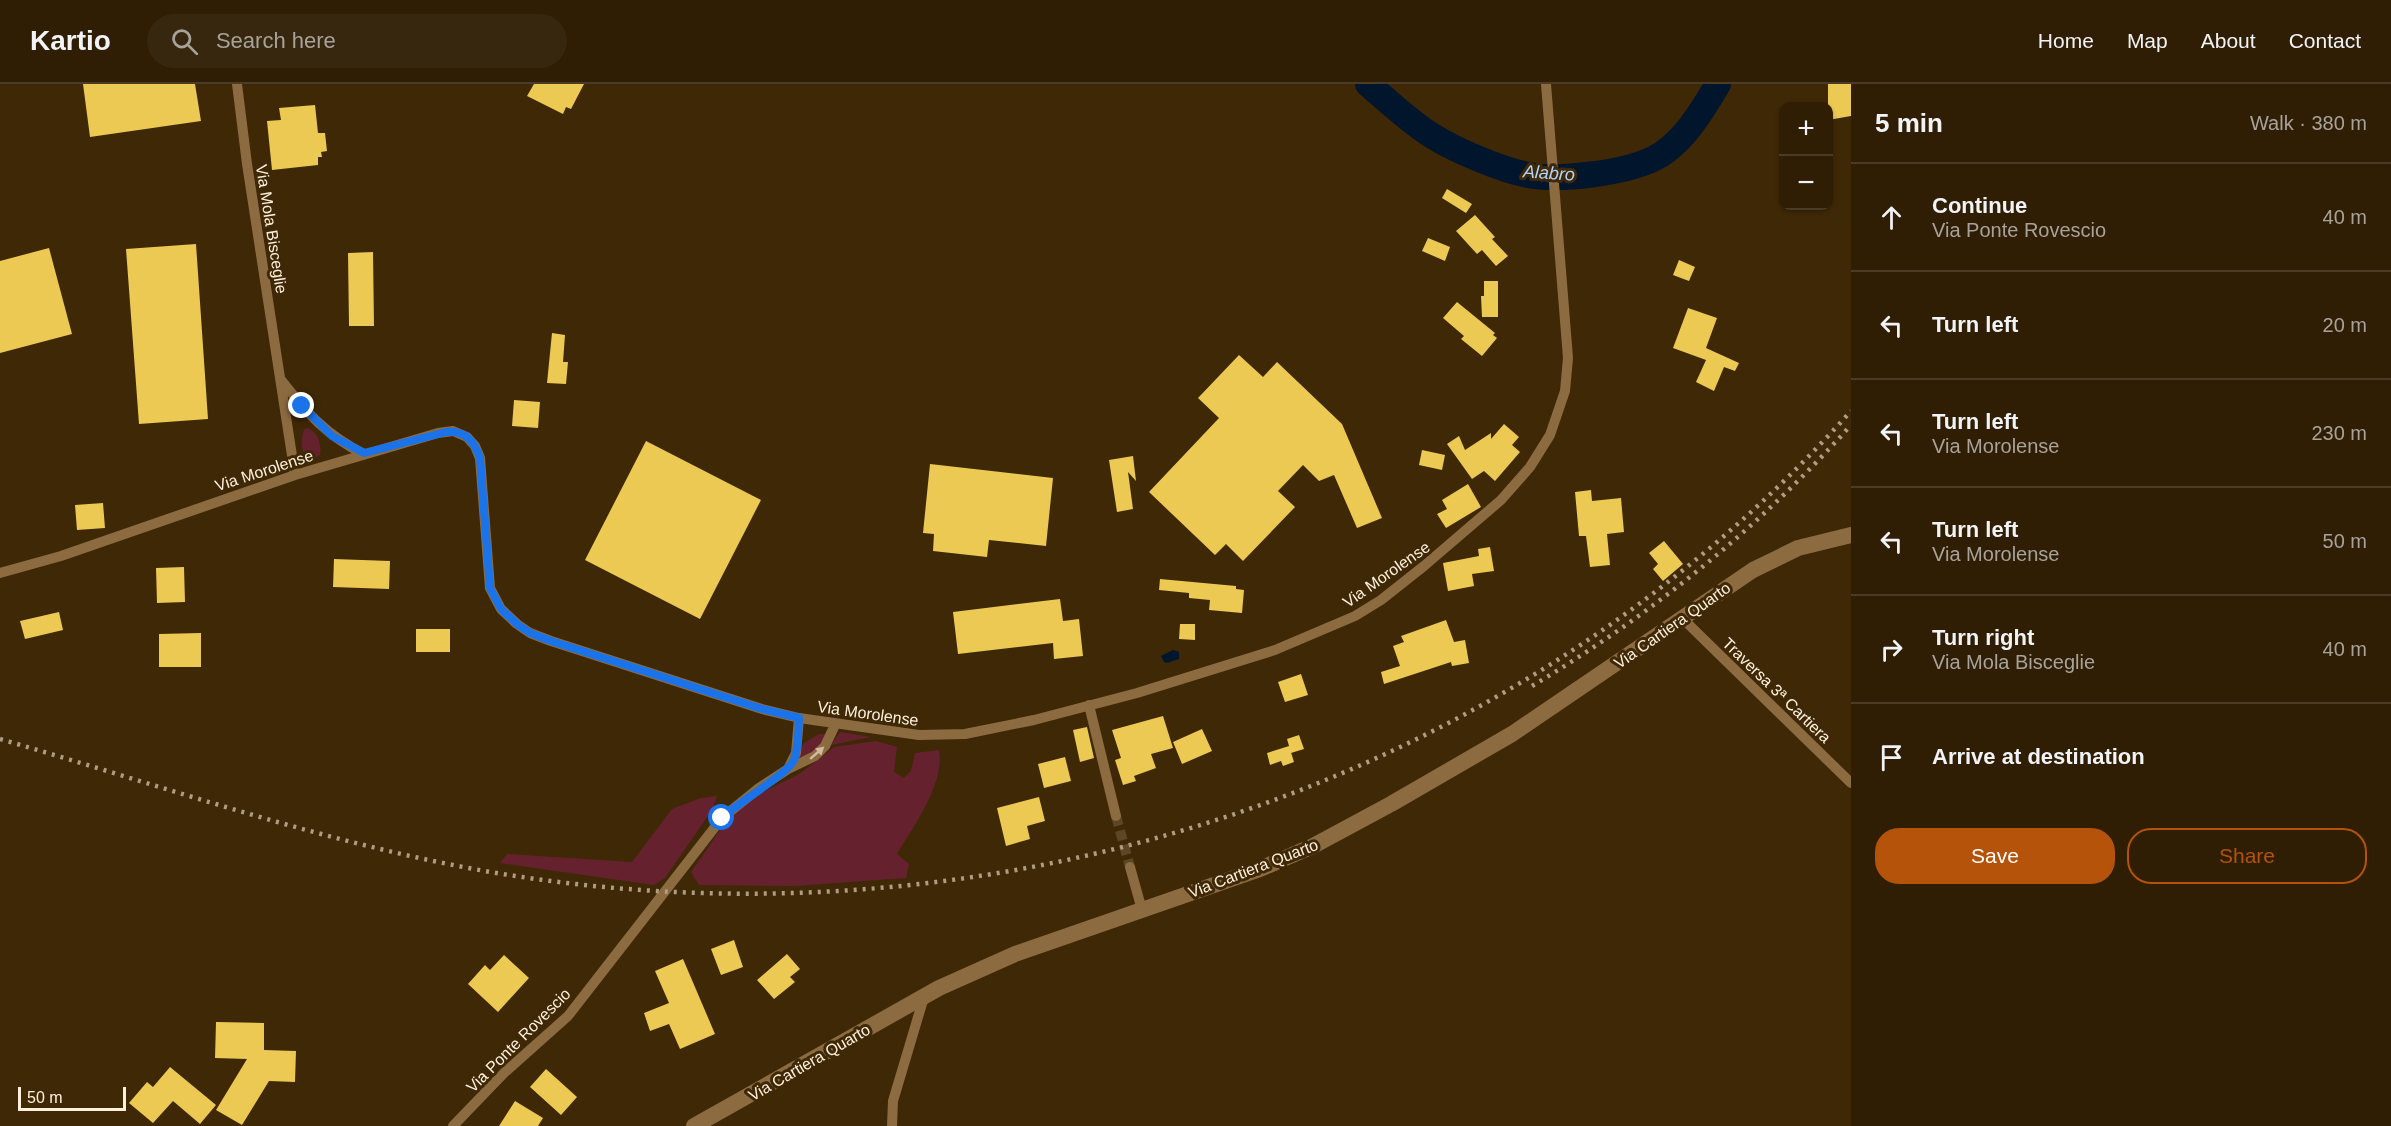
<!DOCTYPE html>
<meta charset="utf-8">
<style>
:root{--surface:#2f1e04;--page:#37270e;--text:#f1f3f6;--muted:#a7a29a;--line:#4a3c26;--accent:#b45309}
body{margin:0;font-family:Arial,sans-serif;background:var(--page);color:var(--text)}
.controls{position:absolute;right:18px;top:18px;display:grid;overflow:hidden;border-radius:12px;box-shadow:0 2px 4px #0004}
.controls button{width:54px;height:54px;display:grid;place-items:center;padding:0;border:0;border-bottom:2px solid var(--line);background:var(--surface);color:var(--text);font:30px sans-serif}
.scale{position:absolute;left:18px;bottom:15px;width:108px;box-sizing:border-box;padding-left:6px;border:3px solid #fff0de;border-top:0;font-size:16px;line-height:21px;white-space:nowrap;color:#fff0de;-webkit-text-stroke:4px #3f2806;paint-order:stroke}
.stop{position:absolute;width:18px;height:18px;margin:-14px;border:4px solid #1a73e8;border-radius:50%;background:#fff}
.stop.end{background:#1a73e8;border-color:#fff;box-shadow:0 2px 6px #0008}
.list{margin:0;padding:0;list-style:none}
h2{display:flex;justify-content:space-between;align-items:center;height:78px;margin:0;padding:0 24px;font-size:26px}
h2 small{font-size:20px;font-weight:400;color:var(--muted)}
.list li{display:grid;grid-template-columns:39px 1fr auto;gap:18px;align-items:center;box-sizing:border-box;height:108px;padding:0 24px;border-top:2px solid var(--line)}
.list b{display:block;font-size:22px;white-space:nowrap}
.list p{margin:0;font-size:20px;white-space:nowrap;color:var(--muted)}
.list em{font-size:20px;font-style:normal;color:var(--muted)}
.actions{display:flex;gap:12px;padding:18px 24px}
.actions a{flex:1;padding:14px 0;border:2px solid var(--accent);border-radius:24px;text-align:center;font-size:21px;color:var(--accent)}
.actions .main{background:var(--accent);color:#fff}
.icon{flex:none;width:33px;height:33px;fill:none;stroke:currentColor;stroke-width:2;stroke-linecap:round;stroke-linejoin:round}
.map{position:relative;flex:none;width:1851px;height:1042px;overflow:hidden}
header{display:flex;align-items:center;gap:36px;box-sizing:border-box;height:84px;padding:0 30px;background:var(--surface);border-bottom:2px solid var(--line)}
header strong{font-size:28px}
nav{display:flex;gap:33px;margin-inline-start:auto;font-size:21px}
.search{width:420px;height:54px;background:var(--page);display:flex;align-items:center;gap:15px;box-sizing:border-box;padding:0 21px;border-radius:33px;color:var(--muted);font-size:22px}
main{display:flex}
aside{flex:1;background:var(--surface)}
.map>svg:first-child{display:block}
.green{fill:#65222e}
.water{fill:#01152d}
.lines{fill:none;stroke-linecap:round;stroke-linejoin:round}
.river{stroke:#01152d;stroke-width:26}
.building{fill:#ecc953}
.street-tunnel{stroke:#5c4626;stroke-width:10;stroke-dasharray:10 5;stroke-linecap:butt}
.street{stroke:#8c6b40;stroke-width:10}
.secondary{stroke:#8c6b40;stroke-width:16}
.rail{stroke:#ae9c83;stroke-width:4.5;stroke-dasharray:3 6;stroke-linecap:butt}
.oneway{fill:#d1bb9f}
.route{stroke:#1a73e8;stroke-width:8}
.labels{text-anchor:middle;stroke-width:6;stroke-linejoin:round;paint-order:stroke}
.street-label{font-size:16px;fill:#fff0de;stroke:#3f2806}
.water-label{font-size:18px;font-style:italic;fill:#b0d3fc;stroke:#3f2806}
</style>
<header>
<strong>Kartio</strong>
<div class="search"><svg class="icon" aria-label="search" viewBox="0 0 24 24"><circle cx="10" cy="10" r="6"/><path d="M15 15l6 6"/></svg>Search here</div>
<nav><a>Home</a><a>Map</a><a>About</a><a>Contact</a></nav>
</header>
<main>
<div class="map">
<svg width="1851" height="1042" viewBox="0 0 1851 1042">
<rect width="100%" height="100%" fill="#3f2806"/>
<path class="green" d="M307,344C318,347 322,361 320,371L312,376C300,371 300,357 304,346Z
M840,648L871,653L831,661Z
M819,650H826L815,669L797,674L804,659Z
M876,657L897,663L894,688L904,694L911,687L915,669L939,666C945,700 913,743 897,770L909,780L906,794L795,802L699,801L691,788L725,739L757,711L801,689L834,663Z
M717,712L712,726L665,794L654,801L500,779L507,770L632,778L672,725L701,714Z"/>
<path class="water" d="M1173,566L1179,568V575L1167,579L1164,578L1161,572Z"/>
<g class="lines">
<path class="river" d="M1368,0C1388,17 1409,37 1431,51C1454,66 1502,86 1528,91C1561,97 1623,89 1653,75C1682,61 1702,27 1718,0"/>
</g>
<path class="building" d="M83,0H195L201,37L90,53Z
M534,0H584L571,25L566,23L563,30L527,12Z
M1828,0H1851V32L1828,36Z
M315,21L318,49H325L327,67L321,68L322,73H318V81L272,86L267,37L281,36L279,24Z
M1447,105L1472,120L1466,129L1442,114Z
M1475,131L1495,153L1492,155L1508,172L1496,182L1482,166L1477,170L1456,147Z
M1428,154L1450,163L1445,177L1422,167Z
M196,160L208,335L139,340L126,165Z
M49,164L72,250L0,269V177Z
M373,168L374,242H349L348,169Z
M1679,176L1695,183L1689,197L1673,191Z
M1484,197H1498V233H1482L1481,212H1484Z
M1457,218L1495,249L1493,251L1497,254L1482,272L1461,255L1464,252L1443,234Z
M1688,224L1717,234L1706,264L1739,279L1735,287L1724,283L1714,307L1696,298L1706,276L1673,264Z
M552,249L565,251L563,278H568L566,300L547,299Z
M1239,271L1263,293L1277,278L1342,340L1382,434L1357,444L1334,391L1319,397L1303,381L1278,407L1295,423L1243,477L1226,460L1215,471L1149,408L1219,334L1198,314Z
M514,316L540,318L538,344L512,342Z
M1504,340L1519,353L1512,361L1520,368L1495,397L1484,387L1472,395L1447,360L1459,352L1465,366L1491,349V355Z
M646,357L761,416L700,535L585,476Z
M1422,366L1445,371L1442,386L1419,381Z
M1133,372L1136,397L1128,388L1133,425L1117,428L1109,376Z
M930,380L1053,394L1046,462L989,456L987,473L933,467L934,450L923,449Z
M1468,400L1481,423L1446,444L1437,430L1447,425L1442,416Z
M1591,406L1592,417L1621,414L1624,448L1607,450L1610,481L1590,483L1586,452H1579L1575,408Z
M103,419L105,444L77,446L75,421Z
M1664,457L1683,480L1663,497L1653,485L1658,480L1649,469Z
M1490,463L1494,487L1472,490L1474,502L1448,507L1443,479L1479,472L1478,465Z
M334,475L390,477L389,505L333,503Z
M184,483L185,518L157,519L156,484Z
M1160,495L1236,502V505L1244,506L1242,529L1209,526L1210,516L1189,514V509L1159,506Z
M1060,515L1063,537L1079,535L1083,572L1054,575L1053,559L958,570L953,528Z
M59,528L63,546L25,555L20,537Z
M1446,536L1454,558L1465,556L1469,579L1452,582L1451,578L1384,600L1381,588L1400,582L1393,562L1404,558L1401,552Z
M1180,540H1195V556L1179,555Z
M416,545H450V568H416Z
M201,549V583H159V550Z
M1301,590L1308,611L1285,618L1278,598Z
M1163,632L1173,664L1151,670L1156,684L1134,692L1136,697L1123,701L1115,676L1121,674L1112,646Z
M1087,643L1094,674L1080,678L1073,646Z
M1202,645L1212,667L1182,680L1173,658Z
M1299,651L1304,665L1291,669L1287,655Z
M1289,662L1294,678L1283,682L1281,677L1270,681L1267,669Z
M1065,673L1071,697L1044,704L1038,680Z
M1039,713L1045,737L1027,742L1030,755L1006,762L997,724Z
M734,856L743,883L721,891L711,865Z
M787,870L800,885L790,893L795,898L774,915L757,896Z
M504,871L529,894L498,928L468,900L485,881L490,886Z
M683,875L715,950L680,965L669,940L650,947L644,929L669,919L655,887Z
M216,938L264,939V966L296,967L295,998L269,997L242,1041L216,1026L247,975L215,974Z
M170,983L216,1021L200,1040L173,1017L153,1039L129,1019L147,998L153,1003Z
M546,985L577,1013L561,1031L530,1003Z
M515,1017L543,1034L538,1042H499Z"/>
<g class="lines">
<path class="street-tunnel" d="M1116,732L1130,783"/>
<path class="street" d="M237,0L247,80L295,391
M282,297C308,330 326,351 364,370
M0,489L61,472L295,391L438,349L453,347L467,353L475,362L480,374L490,504L501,525L517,540L530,549L551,557L762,625L799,634L919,651L965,650L1034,636L1137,609L1275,566L1355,532L1381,516L1424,482L1501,416L1530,383L1550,351L1565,307L1568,274L1546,0
M1682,534L1851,699
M1089,621L1116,732
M788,685L796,669L799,634
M1130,783L1142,826
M453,1042L504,989L568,932L722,734L759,704L788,685L815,672L825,662L835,641
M892,1042L893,1017L924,913"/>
<path class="secondary" d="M694,1042L939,904L1015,870L1260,785L1313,762L1391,720L1512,650L1753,486L1798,464L1851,451"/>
<path class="rail" d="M1532,602C1651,531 1759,444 1851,341
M0,655C177,706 354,770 536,795C1021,863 1524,693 1851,327"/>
</g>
<defs><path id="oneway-solid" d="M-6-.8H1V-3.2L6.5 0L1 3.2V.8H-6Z" transform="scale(1.5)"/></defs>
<use class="oneway" href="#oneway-solid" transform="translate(817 669) rotate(-41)"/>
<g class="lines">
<path class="route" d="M302,322L332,352L364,369L446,348C465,346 474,357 480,374L490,504L501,525L517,540L530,549L551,557L762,625L799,634C798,647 799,663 794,676C788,690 737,719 722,734"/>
</g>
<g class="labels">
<g class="street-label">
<text transform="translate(272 145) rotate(81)" y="6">Via Mola Bisceglie</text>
<text transform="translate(264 386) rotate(-18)" y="6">Via Morolense</text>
<text transform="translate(1386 490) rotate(-35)" y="6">Via Morolense</text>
<text transform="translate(1672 541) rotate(-35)" y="6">Via Cartiera Quarto</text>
<text transform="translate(1777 606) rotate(44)" y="6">Traversa 3ª Cartiera</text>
<text transform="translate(868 629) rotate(8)" y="6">Via Morolense</text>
<text transform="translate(1253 784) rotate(-21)" y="6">Via Cartiera Quarto</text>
<text transform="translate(518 956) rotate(-45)" y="6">Via Ponte Rovescio</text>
<text transform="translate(809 978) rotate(-30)" y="6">Via Cartiera Quarto</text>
</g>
<g class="water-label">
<text transform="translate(1549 89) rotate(4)" y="6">Alabro</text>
</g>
</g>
</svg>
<div class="controls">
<button>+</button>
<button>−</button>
</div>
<div class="scale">50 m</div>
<div class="stop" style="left:722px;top:734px"></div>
<div class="stop end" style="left:302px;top:322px"></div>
</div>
<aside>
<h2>5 min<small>Walk · 380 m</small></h2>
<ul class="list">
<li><svg class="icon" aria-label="ahead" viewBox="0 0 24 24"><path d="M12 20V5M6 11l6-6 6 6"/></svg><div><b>Continue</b><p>Via Ponte Rovescio</p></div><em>40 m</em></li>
<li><svg class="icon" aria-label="left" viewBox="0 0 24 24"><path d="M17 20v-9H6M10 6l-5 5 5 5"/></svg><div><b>Turn left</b></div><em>20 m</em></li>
<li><svg class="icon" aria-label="left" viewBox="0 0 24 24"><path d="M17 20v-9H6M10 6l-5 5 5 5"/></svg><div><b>Turn left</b><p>Via Morolense</p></div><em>230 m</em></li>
<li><svg class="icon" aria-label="left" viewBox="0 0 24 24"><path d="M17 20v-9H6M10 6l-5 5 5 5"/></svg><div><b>Turn left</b><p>Via Morolense</p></div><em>50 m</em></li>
<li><svg class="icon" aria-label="right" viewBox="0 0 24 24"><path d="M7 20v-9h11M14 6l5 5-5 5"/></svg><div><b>Turn right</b><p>Via Mola Bisceglie</p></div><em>40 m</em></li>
<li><svg class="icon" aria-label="arrive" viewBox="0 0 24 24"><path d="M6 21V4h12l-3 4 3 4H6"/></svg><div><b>Arrive at destination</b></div></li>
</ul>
<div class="actions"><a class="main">Save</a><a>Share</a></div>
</aside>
</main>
